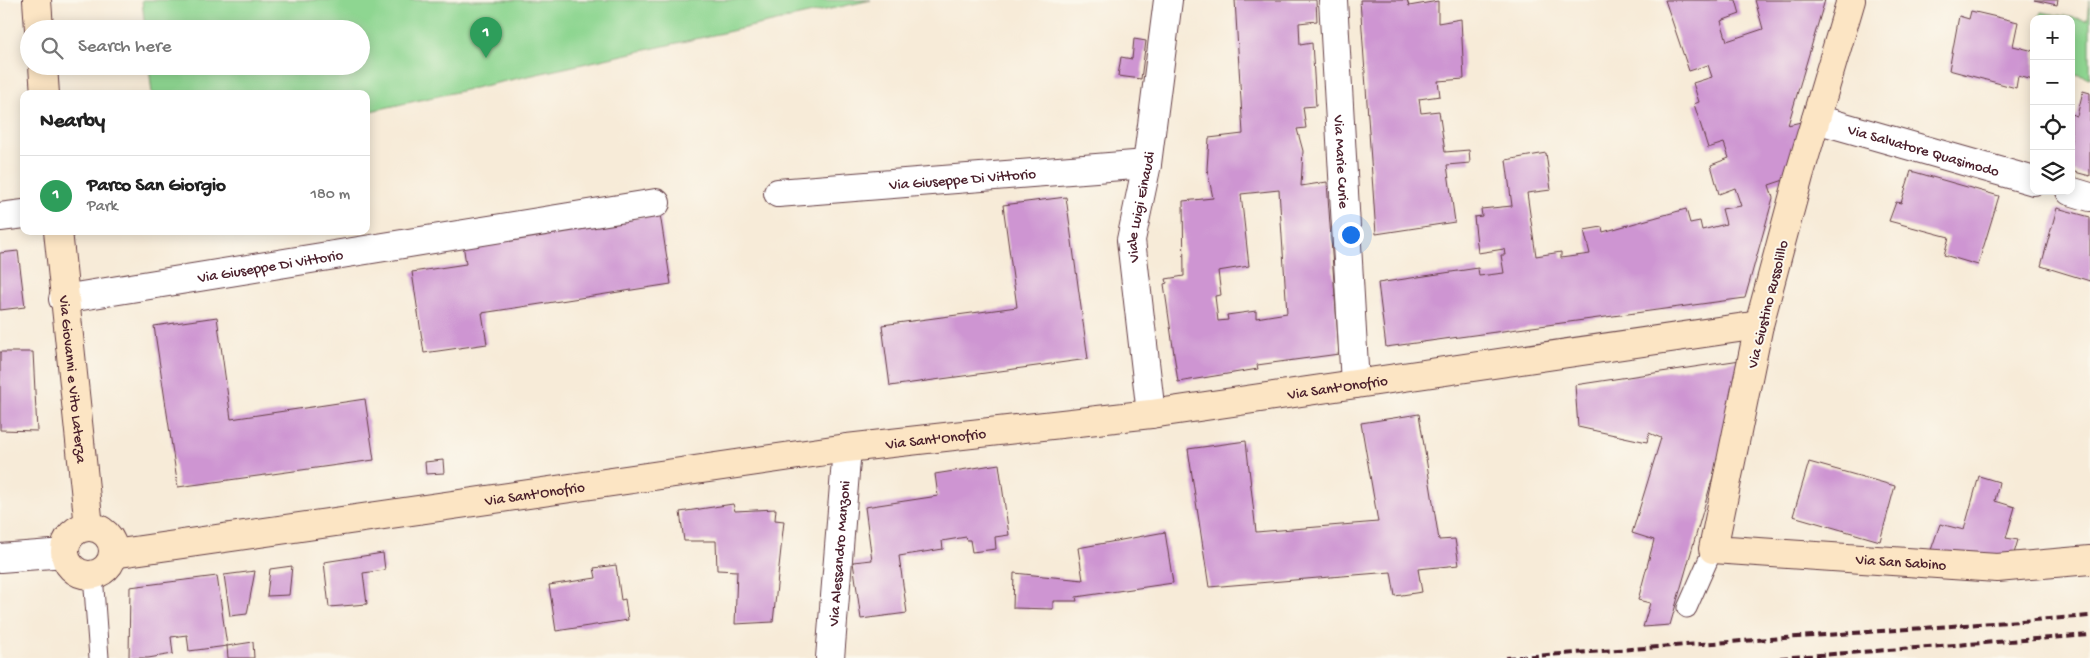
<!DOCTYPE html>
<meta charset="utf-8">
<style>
:root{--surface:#fff;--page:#f2f2f2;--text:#222;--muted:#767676;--line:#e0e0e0;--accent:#b5179e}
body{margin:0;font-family:"Gochi Hand",sans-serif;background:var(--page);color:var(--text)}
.controls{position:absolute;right:15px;top:15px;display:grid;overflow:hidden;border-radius:10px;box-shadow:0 2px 12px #0003}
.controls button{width:45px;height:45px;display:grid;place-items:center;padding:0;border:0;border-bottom:1px solid var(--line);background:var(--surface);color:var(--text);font:25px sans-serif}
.you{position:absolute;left:1350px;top:234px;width:18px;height:18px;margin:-12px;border:4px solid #fff;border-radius:50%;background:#1a73e8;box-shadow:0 0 0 8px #1a73e833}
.badge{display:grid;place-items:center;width:32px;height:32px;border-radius:50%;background:var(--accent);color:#fff;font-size:16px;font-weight:700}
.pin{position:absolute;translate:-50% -41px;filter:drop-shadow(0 1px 2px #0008)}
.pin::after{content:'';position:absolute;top:26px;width:18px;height:15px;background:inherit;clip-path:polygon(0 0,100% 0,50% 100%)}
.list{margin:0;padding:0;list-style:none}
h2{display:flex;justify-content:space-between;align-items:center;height:65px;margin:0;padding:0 20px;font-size:21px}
h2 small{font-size:16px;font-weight:400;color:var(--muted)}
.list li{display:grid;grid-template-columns:32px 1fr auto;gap:15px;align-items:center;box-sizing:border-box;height:80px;padding:0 20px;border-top:1px solid var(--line)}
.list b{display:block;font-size:19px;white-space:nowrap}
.list p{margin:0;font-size:16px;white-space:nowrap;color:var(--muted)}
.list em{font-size:16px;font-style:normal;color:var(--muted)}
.icon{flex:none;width:28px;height:28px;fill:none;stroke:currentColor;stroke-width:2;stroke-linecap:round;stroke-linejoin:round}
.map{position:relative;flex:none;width:2090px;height:658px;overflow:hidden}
.search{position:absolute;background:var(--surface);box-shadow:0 2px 12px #0003;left:20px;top:20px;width:350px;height:55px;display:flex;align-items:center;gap:12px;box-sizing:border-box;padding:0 18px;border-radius:28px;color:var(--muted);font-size:19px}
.panel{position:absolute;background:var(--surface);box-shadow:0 2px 12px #0003;left:20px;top:90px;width:350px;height:145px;border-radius:10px}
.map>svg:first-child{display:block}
.green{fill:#8ed691;stroke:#6c7a5e}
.building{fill:#ce95d2;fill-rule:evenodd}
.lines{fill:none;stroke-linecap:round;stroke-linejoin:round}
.lane-casing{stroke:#643e45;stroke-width:21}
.street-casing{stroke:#643e45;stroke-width:30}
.secondary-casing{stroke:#643e45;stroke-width:30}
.lane{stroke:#fff;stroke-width:19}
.street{stroke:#fff;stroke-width:28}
.secondary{stroke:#fce5c4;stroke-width:28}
.rail{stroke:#4a1f2b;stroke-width:4;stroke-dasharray:8 4;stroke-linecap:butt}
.labels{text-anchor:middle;stroke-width:4;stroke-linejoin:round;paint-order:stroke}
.street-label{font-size:15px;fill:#4a1f2b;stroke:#fbf7ec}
</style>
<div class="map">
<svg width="2090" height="658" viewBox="0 0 2090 658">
<rect width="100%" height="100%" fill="#fbf7ec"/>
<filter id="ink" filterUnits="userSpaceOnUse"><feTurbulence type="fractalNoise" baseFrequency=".02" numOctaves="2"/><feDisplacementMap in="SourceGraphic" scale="10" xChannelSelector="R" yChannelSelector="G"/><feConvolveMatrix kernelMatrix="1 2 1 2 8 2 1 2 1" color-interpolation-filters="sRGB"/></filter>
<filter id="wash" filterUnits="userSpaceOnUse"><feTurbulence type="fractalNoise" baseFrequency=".0096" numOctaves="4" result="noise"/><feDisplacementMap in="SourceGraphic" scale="20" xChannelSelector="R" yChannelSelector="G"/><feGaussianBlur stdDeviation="1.12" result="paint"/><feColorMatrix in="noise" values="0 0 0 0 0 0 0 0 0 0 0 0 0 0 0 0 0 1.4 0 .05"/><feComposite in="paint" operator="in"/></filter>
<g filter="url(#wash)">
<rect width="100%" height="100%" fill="#f7ebd8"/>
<path class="green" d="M142,0H871L366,112V94H152L149,66H361V29H145Z
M2089,0H2090V78L2071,73V19H2039L2041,12L2087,20Z"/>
<g id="blocks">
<path class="building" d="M1235,0H1316L1317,21L1299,23L1300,45L1312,43L1316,106L1303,107L1306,128L1297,129L1303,151L1301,186L1327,182L1339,354L1257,365L1258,369L1178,382L1164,284L1167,283L1166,279L1184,276L1183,201L1213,198L1207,169L1209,138L1243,134ZM1279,190L1287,313L1256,318V311L1227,315L1228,320L1218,321L1215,296L1221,295L1218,271L1249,266L1241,194Z
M1360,0H1407L1409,6L1438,1V23L1461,19L1464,79L1438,81L1440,96L1419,99L1421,113L1439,111L1445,152L1469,150L1470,163L1447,165L1455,222L1376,234Z
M1665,0H1736L1740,14L1721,21L1727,41L1763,29L1755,0H1825L1788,125L1801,122L1787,179L1769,185L1773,198L1745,298L1386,347L1378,283L1478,268L1479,276L1504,273L1501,255H1505L1504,249L1478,253L1474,217L1482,216L1481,209L1512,206L1506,160L1546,153L1551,190L1527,193L1536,256L1561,252V258L1590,254L1584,230L1602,227L1603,232L1686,209L1690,223L1700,221L1702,230L1726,224L1722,209L1741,206L1735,188L1719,194L1711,165L1729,158L1724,143L1708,148L1694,104L1699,102L1693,83L1712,77L1708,65L1689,71Z
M2034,0H2058L2057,5Z
M1971,11L2018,22L2013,46L2034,51L2033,80L2018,76L2016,88L1949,70L1959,16L1969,19Z
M1134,39L1146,41L1141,79L1118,76L1121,57L1132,59Z
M2083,91L2090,93V176L2071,171V114L2077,116Z
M1911,171L1999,196L1978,265L1944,255L1949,237L1889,221L1896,202L1901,203Z
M1066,197L1088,359L890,386L882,325L1017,307L1003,205Z
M2057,208L2090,217V281L2041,266Z
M660,214L671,284L482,313L487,344L424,353L412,272L466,264L463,244Z
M18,251L25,307L0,310V253Z
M217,317L231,419L365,399L374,460L178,487L154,326Z
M0,352H33L37,431L0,430Z
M1747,359L1670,625L1643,627L1650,603L1638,600L1654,540L1632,533L1661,438L1649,433L1647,442L1578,427L1575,385Z
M1419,414L1439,540L1455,539L1459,565L1418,569L1422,592L1395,596L1391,572L1209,587L1188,449L1246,441L1256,532L1378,522L1361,423Z
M443,460L444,473L426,474L425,462Z
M1809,462L1895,486L1880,541L1793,516Z
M999,464L1009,535L995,537L996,549L972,552L970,540H967L966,537L942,541L943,549L899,556L907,613L861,619L853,562L872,560L865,507L938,496L935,474Z
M1979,476L1999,482L1995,501L2015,507L2006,538L2018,540L2013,557L1930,553L1940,524L1964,530Z
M733,504L735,511L776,509L775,520L784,521L773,622L735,624L737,571L717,570L716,541H684L680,512Z
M1165,532L1173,583L1076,597L1077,601H1053V609L1013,608L1014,573L1083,580L1078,548Z
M383,553L385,570L363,573L367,604L329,607L324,562Z
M616,565L621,600L625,599L628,620L556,631L549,585L596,578L594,568Z
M292,566L289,595L267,596L270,569Z
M255,571L247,614L230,616L224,575Z
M217,576L227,646L189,651L187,635L171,637L173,654L148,658H129L130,587Z
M253,642L254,658H228L227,646Z"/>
</g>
</g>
<g filter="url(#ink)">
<use href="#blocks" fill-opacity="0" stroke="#643e45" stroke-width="1"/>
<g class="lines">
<defs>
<path id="lane" d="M93,574L99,658
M1687,608L1713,549"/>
<g id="street">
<path id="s1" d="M1333,0L1355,384"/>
<path id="s2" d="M1816,119L2034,181"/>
<path d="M2070,191L2090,197"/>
<path id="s3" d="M778,193L1147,164"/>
<path d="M0,217L24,214"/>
<path id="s4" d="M63,299L656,203"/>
<path id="s5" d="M1151,414L1131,240L1147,164L1168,0"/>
<path d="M0,558L65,553"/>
<path id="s6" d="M830,658L847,448"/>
</g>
<g id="secondary">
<path d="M37,0L39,29"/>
<path id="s7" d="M1851,0L1799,176L1759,325L1713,549L1997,568L2090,560"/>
<path d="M43,66L45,94"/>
<path id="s8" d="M58,231L89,527"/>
<circle cx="89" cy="551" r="24"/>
<path id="s9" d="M113,554L847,448L1151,414L1759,325"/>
</g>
</defs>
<use href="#lane" class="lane-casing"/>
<use href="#street" class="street-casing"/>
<use href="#secondary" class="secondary-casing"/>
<use href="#lane" class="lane"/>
<use href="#street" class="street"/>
<use href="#secondary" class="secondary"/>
<path class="rail" d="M1506,658L2090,616
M1780,658L2090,635"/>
</g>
</g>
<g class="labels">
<g class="street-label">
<text dy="5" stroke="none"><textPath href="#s2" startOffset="112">Via Salvatore Quasimodo</textPath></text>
<text dy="5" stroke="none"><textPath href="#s1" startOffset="162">Via Marie Curie</textPath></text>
<text dy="5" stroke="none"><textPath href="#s3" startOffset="185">Via Giuseppe Di Vittorio</textPath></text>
<text dy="5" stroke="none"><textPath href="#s5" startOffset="209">Viale Luigi Einaudi</textPath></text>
<text dy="5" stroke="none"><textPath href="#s4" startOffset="210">Via Giuseppe Di Vittorio</textPath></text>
<text transform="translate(1767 304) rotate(-76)" y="5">Via Giustino Russolillo</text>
<text dy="5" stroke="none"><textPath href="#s8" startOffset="149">Via Giovanni e Vito Laterza</textPath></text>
<text dy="5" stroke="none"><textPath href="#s9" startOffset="1236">Via Sant'Onofrio</textPath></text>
<text dy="5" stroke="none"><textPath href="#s9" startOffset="831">Via Sant'Onofrio</textPath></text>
<text dy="5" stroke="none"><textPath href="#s9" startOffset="426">Via Sant'Onofrio</textPath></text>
<text dy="5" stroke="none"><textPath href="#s6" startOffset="105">Via Alessandro Manzoni</textPath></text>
<text dy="5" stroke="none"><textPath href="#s7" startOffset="755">Via San Sabino</textPath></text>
</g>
</g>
</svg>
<div class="controls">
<button>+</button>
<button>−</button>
<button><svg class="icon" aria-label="locate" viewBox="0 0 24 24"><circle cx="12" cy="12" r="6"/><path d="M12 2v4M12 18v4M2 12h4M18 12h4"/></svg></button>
<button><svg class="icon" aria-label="layers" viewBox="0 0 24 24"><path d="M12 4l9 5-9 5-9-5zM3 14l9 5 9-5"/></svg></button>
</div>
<div class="you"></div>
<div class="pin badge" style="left:486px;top:58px;background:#2e9e5b">1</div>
<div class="search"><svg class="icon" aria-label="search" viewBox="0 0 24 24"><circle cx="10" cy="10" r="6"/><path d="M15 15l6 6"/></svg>Search here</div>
<section class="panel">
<h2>Nearby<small></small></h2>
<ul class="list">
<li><span class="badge" style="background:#2e9e5b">1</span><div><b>Parco San Giorgio</b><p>Park</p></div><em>180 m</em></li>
</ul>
</section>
</div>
